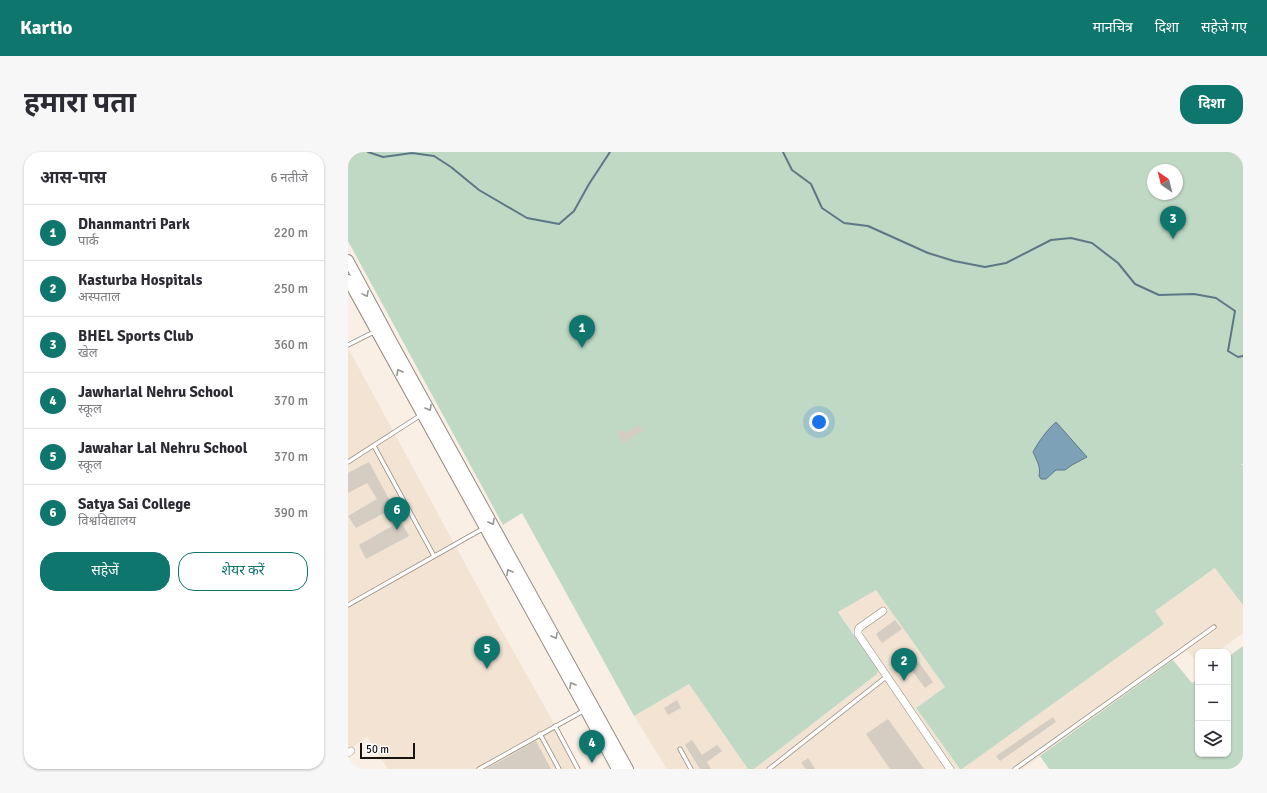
<!DOCTYPE html>
<html lang="hi">
<meta charset="utf-8">
<style>
:root{--surface:#fff;--page:#f7f7f7;--text:#2b2b33;--muted:#7c7c81;--line:#e1e1e2;--accent:#0f766e}
body{margin:0;font-family:Signika,"Noto Sans Devanagari",sans-serif;background:var(--page);color:var(--text)}
.controls{position:absolute;right:12px;bottom:12px;display:grid;overflow:hidden;border-radius:8px;box-shadow:0 1px 3px #0004}
.controls button{width:36px;height:36px;display:grid;place-items:center;padding:0;border:0;border-bottom:1px solid var(--line);background:var(--surface);color:var(--text);font:20px sans-serif}
.compass{position:absolute;left:799px;top:12px;width:36px;height:36px;border-radius:50%;background:var(--surface);box-shadow:0 1px 3px #0004;rotate:325deg}
.scale{position:absolute;left:12px;bottom:10px;width:55px;box-sizing:border-box;padding-left:4px;border:2px solid #171410;border-top:0;font-size:11px;line-height:14px;white-space:nowrap;color:#171410;-webkit-text-stroke:3px #fff;paint-order:stroke}
.you{position:absolute;left:471px;top:270px;width:14px;height:14px;margin:-10px;border:3px solid #fff;border-radius:50%;background:#1a73e8;box-shadow:0 0 0 6px #1a73e833}
.badge{display:grid;place-items:center;width:26px;height:26px;border-radius:50%;background:var(--accent);color:#fff;font-size:13px;font-weight:700}
.pin{position:absolute;translate:-50% -33px;filter:drop-shadow(0 1px 2px #0008)}
.pin::after{content:'';position:absolute;top:21px;width:14px;height:12px;background:inherit;clip-path:polygon(0 0,100% 0,50% 100%)}
.list{margin:0;padding:0;list-style:none}
h2{display:flex;justify-content:space-between;align-items:center;height:52px;margin:0;padding:0 16px;font-size:17px}
h2 small{font-size:13px;font-weight:400;color:var(--muted)}
.list li{display:grid;grid-template-columns:26px 1fr auto;gap:12px;align-items:center;box-sizing:border-box;height:56px;padding:0 16px;border-top:1px solid var(--line)}
.list b{display:block;font-size:15px;white-space:nowrap}
.list p{margin:0;font-size:13px;white-space:nowrap;color:var(--muted)}
.list em{font-size:13px;font-style:normal;color:var(--muted)}
.actions{display:flex;gap:8px;padding:12px 16px}
.actions a{flex:1;padding:9px 0;border:1px solid var(--accent);border-radius:16px;text-align:center;font-size:14px;color:var(--accent)}
.actions .main{background:var(--accent);color:#fff}
.icon{flex:none;width:22px;height:22px;fill:none;stroke:currentColor;stroke-width:2;stroke-linecap:round;stroke-linejoin:round}
.map{position:relative;flex:none;width:895px;height:617px;overflow:hidden;border-radius:16px}
header{display:flex;align-items:center;gap:24px;box-sizing:border-box;height:56px;padding:0 20px;background:var(--accent);color:#fff}
header strong{font-size:19px}
nav{display:flex;gap:22px;margin-inline-start:auto;font-size:14px}
.intro{display:flex;align-items:center;justify-content:space-between;box-sizing:border-box;height:96px;padding:0 24px}
h1{margin:0;font-size:28px}
.button{padding:10px 18px;border-radius:16px;background:var(--accent);color:#fff;font-size:14px;font-weight:700}
main{display:flex;gap:24px;padding:0 24px}
aside{flex:1;background:var(--surface);border-radius:16px;box-shadow:0 1px 3px #0004}
.map>svg:first-child{display:block}
.built{fill:#f2e3d3}
.green{fill:#c0d9c4;fill-rule:evenodd}
.water{fill:#7da2b8;stroke:#5e7786}
.lines{fill:none;stroke-linecap:round;stroke-linejoin:round}
.stream{stroke:#5e7786;stroke-width:2}
.building{fill:#d5ccc2}
.lane-casing{stroke:#948c82;stroke-width:5}
.street-casing{stroke:#948c82;stroke-width:8}
.secondary-casing{stroke:#948c82;stroke-width:12}
.lane{stroke:#fff;stroke-width:3.5}
.street{stroke:#fff;stroke-width:7}
.secondary{stroke:#fff;stroke-width:10}
.oneway{stroke:#979593}
</style>
<header>
<strong>Kartio</strong>
<nav><a>मानचित्र</a><a>दिशा</a><a>सहेजे गए</a></nav>
</header>
<div class="intro"><h1>हमारा पता</h1><a class="button">दिशा</a></div>
<main>
<aside>
<h2>आस-पास<small>6 नतीजे</small></h2>
<ul class="list">
<li><span class="badge">1</span><div><b>Dhanmantri Park</b><p>पार्क</p></div><em>220 m</em></li>
<li><span class="badge">2</span><div><b>Kasturba Hospitals</b><p>अस्पताल</p></div><em>250 m</em></li>
<li><span class="badge">3</span><div><b>BHEL Sports Club</b><p>खेल</p></div><em>360 m</em></li>
<li><span class="badge">4</span><div><b>Jawharlal Nehru School</b><p>स्कूल</p></div><em>370 m</em></li>
<li><span class="badge">5</span><div><b>Jawahar Lal Nehru School</b><p>स्कूल</p></div><em>370 m</em></li>
<li><span class="badge">6</span><div><b>Satya Sai College</b><p>विश्वविद्यालय</p></div><em>390 m</em></li>
</ul>
<div class="actions"><a class="main">सहेजें</a><a>शेयर करें</a></div>
</aside>
<div class="map">
<svg width="895" height="617" viewBox="0 0 895 617">
<rect width="100%" height="100%" fill="#f9efe5"/>
<path class="built" d="M0,196L152,476L198,557L230,617H40L19,585L0,598Z
M868,416L895,453V481L869,500H850V512L839,498L674,617H614L815,472L807,459Z
M528,438L597,535L568,556L612,617H406L529,522L530,518L490,459Z
M341,532L400,617H319L286,564Z"/>
<path class="green" d="M0,0H895V312H892L895,313V453L867,416L807,459L816,472L614,617H612L568,556L597,535L528,438L490,460L530,518L529,522L406,617H400L341,532L286,564L174,361L155,373L0,89ZM805,18H829V42H805Z
M895,494V615L891,617H701L692,604L825,508L844,531L850,527V602H880V505Z"/>
<path class="water" d="M708,270L739,305L724,313L717,318H708L698,327H693L691,324C693,315 689,309 685,300C691,289 699,278 708,270Z"/>
<g class="lines">
<path class="stream" d="M20,0L35,5L64,1L86,4L103,15L131,38L179,66L211,72L226,59L241,32L262,0
M435,0L444,18L463,32L474,56L496,71L520,74L580,101L606,109L637,115L658,111L703,88L723,86L744,91L770,111L787,132L811,143L846,142L868,146L887,159L880,199L890,205L895,204"/>
</g>
<path class="building" d="M291,273L295,279L275,291L269,281L274,278L277,281Z
M21,310L61,384L18,407L11,393L44,374L36,361L8,376L0,364L29,347L19,331L0,341V321Z
M547,468L554,477L534,491L528,482Z
M565,502L585,530L577,536L557,509Z
M329,548L333,556L320,563L316,556Z
M705,565L708,570L652,609L648,604Z
M540,567L576,617H542L518,582Z
M344,588L354,603L369,593L374,599L359,610L363,617H352L337,593Z
M188,589L203,617H138L145,613Z
M460,606L467,617H458L453,611Z"/>
<g class="lines">
<defs>
<path id="lane" d="M0,193L28,179
M26,294L86,404
M0,310L73,263
M0,453L136,376
M207,574L230,617
M192,582L211,617
M332,597L343,617
M131,617L237,558
M421,617L538,525
M667,617L866,475"/>
<path id="street" d="M535,459L511,476L510,479V482L602,617
M0,601L3,599"/>
<path id="secondary" d="M0,108L44,190L280,617
M0,128L237,557L269,617"/>
</defs>
<use href="#lane" class="lane-casing"/>
<use href="#street" class="street-casing"/>
<use href="#secondary" class="secondary-casing"/>
<use href="#lane" class="lane"/>
<use href="#street" class="street"/>
<use href="#secondary" class="secondary"/>
</g>
<defs><path id="oneway-chevron" d="M-2-3.5L2.5 0L-2 3.5" fill="none" stroke-width="1.6" stroke-linecap="round" stroke-linejoin="round"/></defs>
<g class="oneway">
<use href="#oneway-chevron" transform="translate(18 142) rotate(62)"/>
<use href="#oneway-chevron" transform="translate(51 220) rotate(-119)"/>
<use href="#oneway-chevron" transform="translate(81 256) rotate(61)"/>
<use href="#oneway-chevron" transform="translate(144 370) rotate(61)"/>
<use href="#oneway-chevron" transform="translate(161 420) rotate(-119)"/>
<use href="#oneway-chevron" transform="translate(207 484) rotate(61)"/>
<use href="#oneway-chevron" transform="translate(224 533) rotate(-119)"/>
</g>
</svg>
<div class="controls">
<button>+</button>
<button>−</button>
<button><svg class="icon" aria-label="layers" viewBox="0 0 24 24"><path d="M12 4l9 5-9 5-9-5zM3 14l9 5 9-5"/></svg></button>
</div>
<svg class="compass" viewBox="-18 -18 36 36"><path d="M0-13l5 13h-10z" fill="#e53935"/><path d="M0 13l5-13h-10z" fill="#7c7c81"/></svg>
<div class="scale">50 m</div>
<div class="you"></div>
<div class="pin badge" style="left:234px;top:196px">1</div>
<div class="pin badge" style="left:556px;top:529px">2</div>
<div class="pin badge" style="left:825px;top:87px">3</div>
<div class="pin badge" style="left:244px;top:611px">4</div>
<div class="pin badge" style="left:139px;top:517px">5</div>
<div class="pin badge" style="left:49px;top:378px">6</div>
</div>
</main>
